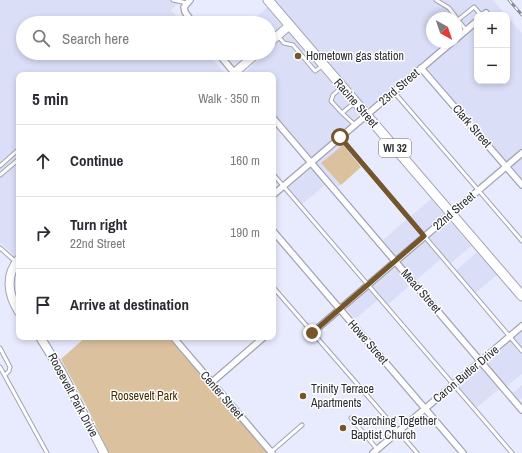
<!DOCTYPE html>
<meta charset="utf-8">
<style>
:root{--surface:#fff;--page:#f2f2f3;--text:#2b2b33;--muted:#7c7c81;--line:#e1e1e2}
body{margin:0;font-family:"Archivo Narrow",sans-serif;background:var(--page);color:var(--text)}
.controls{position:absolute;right:12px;top:12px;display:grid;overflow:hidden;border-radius:8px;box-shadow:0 2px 6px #0003}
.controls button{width:36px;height:36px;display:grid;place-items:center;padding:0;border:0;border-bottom:1px solid var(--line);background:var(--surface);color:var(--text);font:20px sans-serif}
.compass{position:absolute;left:426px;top:12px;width:36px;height:36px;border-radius:50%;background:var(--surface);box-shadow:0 2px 6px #0003;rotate:140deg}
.stop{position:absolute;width:12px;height:12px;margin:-9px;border:3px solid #75562b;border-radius:50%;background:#fff}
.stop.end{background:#75562b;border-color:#fff;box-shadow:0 1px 4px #0008}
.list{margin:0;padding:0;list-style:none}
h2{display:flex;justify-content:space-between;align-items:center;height:52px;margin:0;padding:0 16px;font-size:17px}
h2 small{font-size:13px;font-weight:400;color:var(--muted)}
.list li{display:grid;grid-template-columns:26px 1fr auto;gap:12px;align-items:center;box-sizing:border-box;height:72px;padding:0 16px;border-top:1px solid var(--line)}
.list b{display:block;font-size:15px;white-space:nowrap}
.list p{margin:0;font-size:13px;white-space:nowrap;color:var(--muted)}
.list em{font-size:13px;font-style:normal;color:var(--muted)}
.icon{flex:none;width:22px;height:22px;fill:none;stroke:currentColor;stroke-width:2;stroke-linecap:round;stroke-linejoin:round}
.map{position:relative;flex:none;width:522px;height:453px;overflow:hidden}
.search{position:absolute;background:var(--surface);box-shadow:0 2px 6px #0003;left:16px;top:16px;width:260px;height:44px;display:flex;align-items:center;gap:10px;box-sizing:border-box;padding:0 14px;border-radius:22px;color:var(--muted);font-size:15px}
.panel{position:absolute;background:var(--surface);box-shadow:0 2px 6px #0003;left:16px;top:72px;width:260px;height:268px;border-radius:8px}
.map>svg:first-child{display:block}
.built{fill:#dadef7;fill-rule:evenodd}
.green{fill:#dcc19f}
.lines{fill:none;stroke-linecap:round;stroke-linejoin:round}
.lane-casing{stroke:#a1a3b4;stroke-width:5}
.street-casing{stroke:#a1a3b4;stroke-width:8}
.secondary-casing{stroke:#a1a3b4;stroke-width:10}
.primary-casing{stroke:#a1a3b4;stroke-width:11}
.lane{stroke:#fff;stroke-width:3}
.street{stroke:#fff;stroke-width:5.5}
.secondary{stroke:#fff;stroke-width:8}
.primary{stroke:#fff;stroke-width:9}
.rail-casing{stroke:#888b97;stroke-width:3}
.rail{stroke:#fff;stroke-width:1.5;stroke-dasharray:4.5;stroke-linecap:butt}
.route{stroke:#75562b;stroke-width:5}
.poi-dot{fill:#75562b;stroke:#fff;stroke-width:1.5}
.labels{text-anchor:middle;stroke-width:3;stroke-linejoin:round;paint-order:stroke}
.shield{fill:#fff;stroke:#6b6c70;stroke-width:1}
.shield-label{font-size:11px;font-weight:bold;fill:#2b2d33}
.poi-label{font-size:12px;fill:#2b2d33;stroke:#fff;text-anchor:start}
.street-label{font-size:12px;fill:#2b2d33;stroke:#fff}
.park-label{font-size:12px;fill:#462c00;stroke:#fff}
</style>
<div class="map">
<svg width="522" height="453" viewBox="0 0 522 453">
<rect width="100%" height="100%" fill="#e8ebfd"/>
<path class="built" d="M0,0H182L171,10L182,23H23V53H207L226,75H19V253L15,256L0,243Z
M275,0H493L506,15H477V81H507V16L522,33V179L422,62L371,106L366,107ZM432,18H456V42H432Z
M268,7L356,110L358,116L336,136L361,167L338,187L331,180L301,205L287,189L317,163L273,112V75H242L266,53H269V23H249Z
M431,199L471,246L449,265L442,258L386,306L380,298L355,319L347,310L348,308L401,263L383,240Z
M477,252L497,275L474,294L454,272Z
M522,332V374L507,386L505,384L475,409L457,387Z
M522,385V398L520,400L513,393Z"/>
<path class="green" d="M343,145L361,167L341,185L321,163Z
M86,337H168L268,453H109L86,405L61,359Z"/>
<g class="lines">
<defs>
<path id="lane" d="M173,0L187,3
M436,0L449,8L458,20
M466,30L458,20L474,7L481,15
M278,36L284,43L293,45L315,71L322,66
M342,87L333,95L331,101L342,113L354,103
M394,92L522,241
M342,113L355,125
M340,137L522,351
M0,166L19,149
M273,174L512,453
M0,175L19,159
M0,248L16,262
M273,287L417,453
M0,348L10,367L9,371L5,375
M0,367L47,453
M351,418L377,449
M271,452L302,425"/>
<path id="street" d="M190,0L184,7L185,12L193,23
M484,15L486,13
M456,39L477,21
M218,53L236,75
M421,68L522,185
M273,118L522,410
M273,195L452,42
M273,231L463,453
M312,333L522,153
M173,337L272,453
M211,383L264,337
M373,453L522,326"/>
<path id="secondary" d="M269,43L290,25
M232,75L257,53
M19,259C5,275 8,295 19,312
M40,337L61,371L104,453"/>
<path id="primary" d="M268,0L522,296"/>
</defs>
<use href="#lane" class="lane-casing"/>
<use href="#street" class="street-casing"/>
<use href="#secondary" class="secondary-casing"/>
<use href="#primary" class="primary-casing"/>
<use href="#lane" class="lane"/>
<use href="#street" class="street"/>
<use href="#secondary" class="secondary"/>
<use href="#primary" class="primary"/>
<defs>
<path id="rail" d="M509,0L522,15"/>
</defs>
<use href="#rail" class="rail-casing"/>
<use href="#rail" class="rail"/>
</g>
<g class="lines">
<path class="route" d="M312,333L424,236L340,137"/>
</g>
<g class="poi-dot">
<circle cx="298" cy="56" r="4"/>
<circle cx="303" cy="396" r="4"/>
<circle cx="343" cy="428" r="4"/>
</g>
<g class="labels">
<rect class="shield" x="379" y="139" width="32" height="18" rx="3"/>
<g class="shield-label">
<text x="395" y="152">WI 32</text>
</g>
<g class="poi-label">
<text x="306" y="60">Hometown gas station</text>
<text x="311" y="393">Trinity Terrace<tspan x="311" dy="14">Apartments</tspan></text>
<text x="351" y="425">Searching Together<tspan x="351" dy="14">Baptist Church</tspan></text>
</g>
<g class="street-label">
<text transform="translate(399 87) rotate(-41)" y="4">23rd Street</text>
<text transform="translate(356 103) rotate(49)" y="4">Racine Street</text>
<text transform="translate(472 126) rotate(49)" y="4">Clark Street</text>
<text transform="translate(454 211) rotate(-41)" y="4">22nd Street</text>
<text transform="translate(421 291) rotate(49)" y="4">Mead Street</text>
<text transform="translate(368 342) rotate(49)" y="4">Howe Street</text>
<text transform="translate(466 374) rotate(-40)" y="4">Caron Butler Drive</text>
<text transform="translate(73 395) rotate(62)" y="4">Roosevelt Park Drive</text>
<text transform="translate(222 395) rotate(49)" y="4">Center Street</text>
</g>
<g class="park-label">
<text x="144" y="400">Roosevelt Park</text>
</g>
</g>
</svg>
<div class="controls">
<button>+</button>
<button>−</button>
</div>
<svg class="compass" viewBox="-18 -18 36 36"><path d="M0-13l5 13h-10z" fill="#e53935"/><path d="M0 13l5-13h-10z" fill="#7c7c81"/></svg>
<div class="stop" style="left:340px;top:137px"></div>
<div class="stop end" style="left:312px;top:333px"></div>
<div class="search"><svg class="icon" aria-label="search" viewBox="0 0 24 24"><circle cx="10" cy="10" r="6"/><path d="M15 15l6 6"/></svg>Search here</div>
<section class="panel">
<h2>5 min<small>Walk · 350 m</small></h2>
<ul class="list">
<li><svg class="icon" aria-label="ahead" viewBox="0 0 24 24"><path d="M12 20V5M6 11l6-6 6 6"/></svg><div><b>Continue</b></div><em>160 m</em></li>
<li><svg class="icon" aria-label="right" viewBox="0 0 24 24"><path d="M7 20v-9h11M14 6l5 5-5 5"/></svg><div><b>Turn right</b><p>22nd Street</p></div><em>190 m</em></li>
<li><svg class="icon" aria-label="arrive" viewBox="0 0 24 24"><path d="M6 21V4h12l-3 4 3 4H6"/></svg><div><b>Arrive at destination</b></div></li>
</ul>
</section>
</div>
